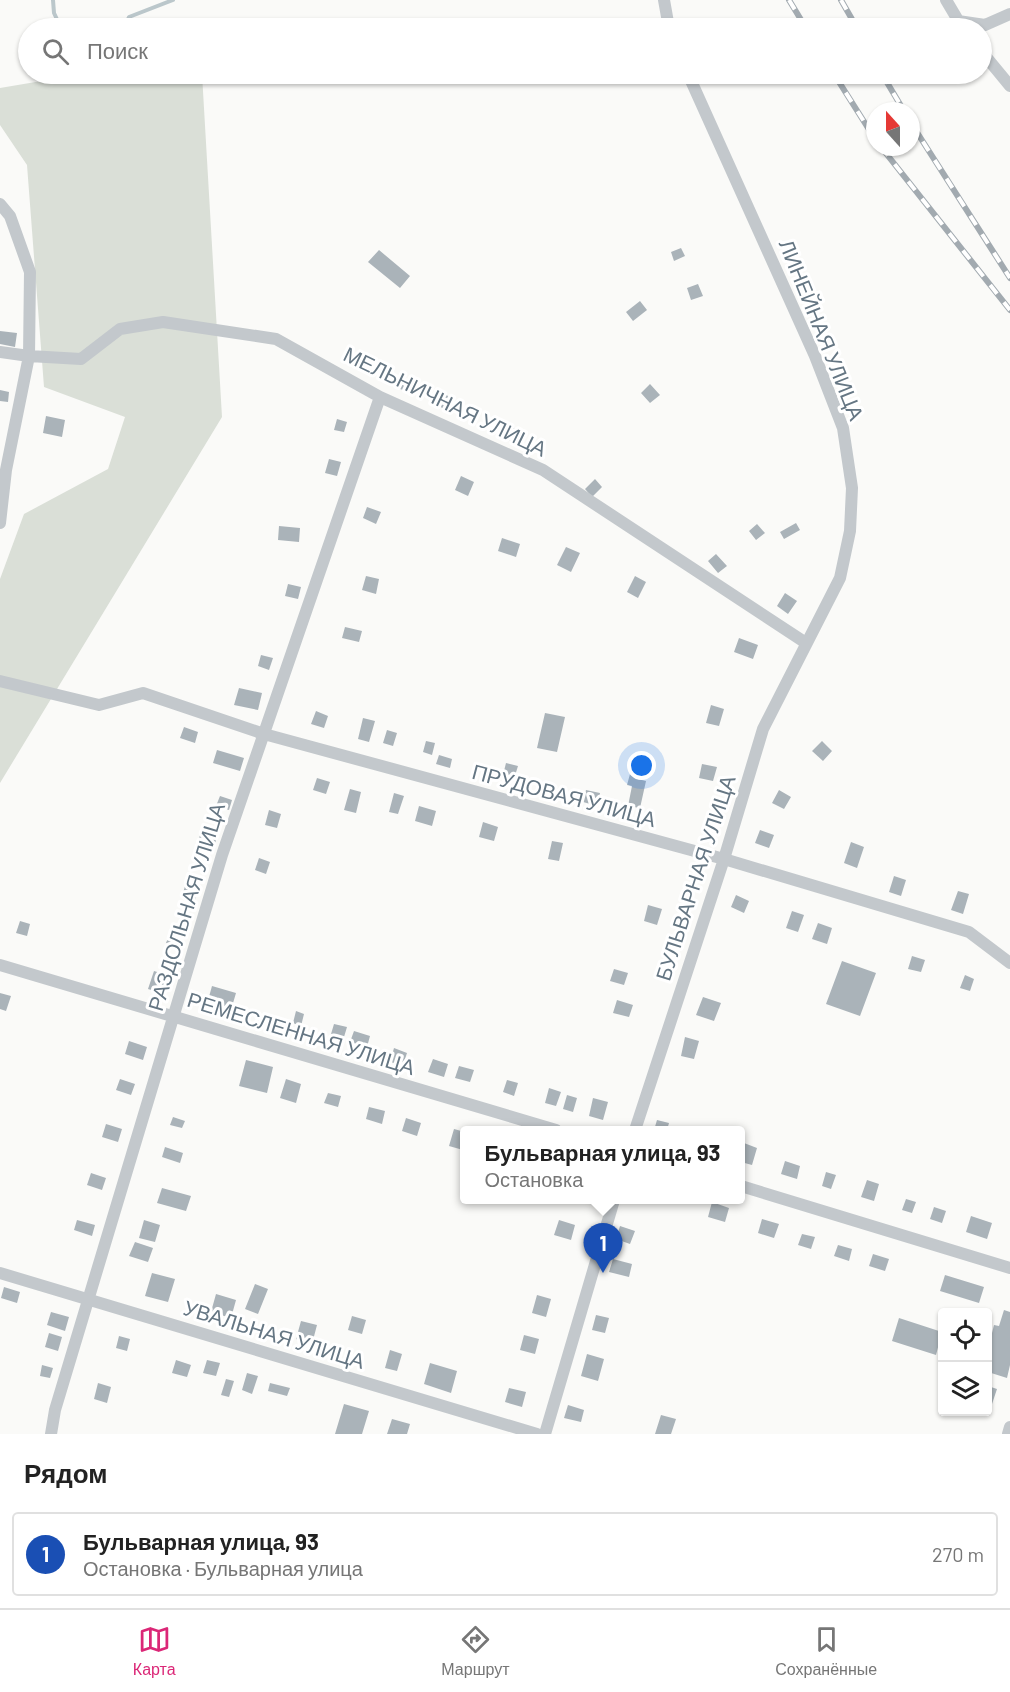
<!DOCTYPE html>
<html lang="ru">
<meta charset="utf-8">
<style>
:root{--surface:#fff;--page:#f6f6f6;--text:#222;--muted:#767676;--line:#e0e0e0;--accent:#db2777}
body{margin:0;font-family:Barlow,sans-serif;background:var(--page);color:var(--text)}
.controls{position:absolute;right:18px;bottom:18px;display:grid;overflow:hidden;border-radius:6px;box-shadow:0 2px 4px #0004}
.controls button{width:54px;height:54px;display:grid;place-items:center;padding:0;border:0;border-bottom:2px solid var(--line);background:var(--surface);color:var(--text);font:30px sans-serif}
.compass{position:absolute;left:866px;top:102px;width:54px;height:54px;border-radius:50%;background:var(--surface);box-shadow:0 2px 4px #0004;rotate:339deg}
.you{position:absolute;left:642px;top:766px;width:21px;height:21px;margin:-15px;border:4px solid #fff;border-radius:50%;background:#1a73e8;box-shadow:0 0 0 9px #1a73e833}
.badge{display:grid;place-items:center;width:39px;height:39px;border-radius:50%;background:var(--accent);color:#fff;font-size:20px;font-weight:700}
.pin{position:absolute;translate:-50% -50px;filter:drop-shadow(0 2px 3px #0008)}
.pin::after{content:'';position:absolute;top:32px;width:21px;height:18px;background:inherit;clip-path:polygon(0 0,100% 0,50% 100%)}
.popup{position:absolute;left:460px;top:1126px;width:285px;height:78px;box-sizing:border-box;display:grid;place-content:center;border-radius:6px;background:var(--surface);filter:drop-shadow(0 2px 4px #0005);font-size:20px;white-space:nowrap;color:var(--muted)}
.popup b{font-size:22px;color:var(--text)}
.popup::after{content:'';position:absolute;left:50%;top:100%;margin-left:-12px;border:12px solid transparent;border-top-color:var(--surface)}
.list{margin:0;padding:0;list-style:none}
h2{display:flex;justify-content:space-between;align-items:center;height:78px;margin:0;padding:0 24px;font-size:26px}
h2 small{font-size:20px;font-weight:400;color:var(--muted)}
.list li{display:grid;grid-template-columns:39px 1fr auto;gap:18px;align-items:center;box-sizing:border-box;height:84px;margin:0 12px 12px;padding:0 12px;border:2px solid var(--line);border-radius:6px}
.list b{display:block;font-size:22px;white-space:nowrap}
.list p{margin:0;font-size:20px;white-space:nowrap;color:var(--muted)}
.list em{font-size:20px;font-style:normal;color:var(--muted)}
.icon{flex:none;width:33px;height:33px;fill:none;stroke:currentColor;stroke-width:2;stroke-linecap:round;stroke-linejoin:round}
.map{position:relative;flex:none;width:1010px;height:1434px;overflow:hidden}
.search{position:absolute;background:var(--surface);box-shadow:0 2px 4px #0004;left:18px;right:18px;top:18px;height:66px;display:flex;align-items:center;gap:15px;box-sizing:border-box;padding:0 21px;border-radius:33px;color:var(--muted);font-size:22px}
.sheet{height:174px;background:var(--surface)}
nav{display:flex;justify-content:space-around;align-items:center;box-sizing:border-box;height:84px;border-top:2px solid var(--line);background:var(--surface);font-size:16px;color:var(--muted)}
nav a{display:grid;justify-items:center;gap:3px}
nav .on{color:var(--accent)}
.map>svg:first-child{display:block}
.green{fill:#dadfd7}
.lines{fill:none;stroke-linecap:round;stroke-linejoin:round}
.stream{stroke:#bbc7cb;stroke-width:4}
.building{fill:#aab3b9}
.minor{stroke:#c3c8cc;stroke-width:12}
.rail-casing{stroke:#a2aab0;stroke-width:6}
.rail{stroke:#fff;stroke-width:4;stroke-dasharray:11;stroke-linecap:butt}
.labels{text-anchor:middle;stroke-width:6;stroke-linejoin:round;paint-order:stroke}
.street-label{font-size:21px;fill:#657683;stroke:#fff}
</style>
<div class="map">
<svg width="1010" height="1434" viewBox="0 0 1010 1434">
<rect width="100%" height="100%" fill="#fafaf8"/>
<path class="green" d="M83,74H202L222,417L0,783V579L24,514L108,469L125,417L44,387L27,165L0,125V88Z"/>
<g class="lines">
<path class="stream" d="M53,0L54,13L61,28
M124,28L129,17L173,0"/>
</g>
<path class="building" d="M681,248L685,256L674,261L671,252Z
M379,250L410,276L400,288L368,262Z
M698,284L703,296L691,300L687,288Z
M640,301L647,310L633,321L626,312Z
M0,331L17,333L15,347L0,344Z
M404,378L416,383L412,393L400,389Z
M650,384L660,395L650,403L641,393Z
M0,390L9,392L8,402L0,401Z
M441,393L453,398L447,410L436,405Z
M461,406L469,410L464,420L456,416Z
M46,416L65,420L62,437L43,433Z
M337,419L347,422L344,432L334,430Z
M512,427L526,433L520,445L507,439Z
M329,459L341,462L337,476L325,473Z
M461,476L474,482L468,496L455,490Z
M595,479L602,487L592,497L585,489Z
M367,507L381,512L376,524L363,518Z
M796,523L800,530L784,539L780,532Z
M757,524L765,533L756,540L749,531Z
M279,526L300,528L299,542L278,540Z
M502,538L520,544L516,557L498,551Z
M566,547L580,553L571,572L557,565Z
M716,554L727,566L718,573L708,561Z
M366,576L379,579L376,594L362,590Z
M635,576L646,582L638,598L627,592Z
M288,584L301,587L298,599L285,596Z
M785,593L797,601L788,614L777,606Z
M345,627L362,631L359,642L342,638Z
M739,638L758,645L753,659L734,652Z
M261,655L273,658L269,670L258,666Z
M239,688L262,693L258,710L234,705Z
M711,705L724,709L719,726L706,723Z
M316,711L328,716L324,728L311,724Z
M545,713L565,717L557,752L537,748Z
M363,718L375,721L369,742L358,739Z
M184,727L198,732L195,743L180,738Z
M387,730L397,733L393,746L383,743Z
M426,741L435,743L432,755L423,752Z
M822,741L832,751L823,761L812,751Z
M217,750L244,758L240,771L213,763Z
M439,755L452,759L450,768L436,764Z
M506,763L518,766L513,782L502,779Z
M702,764L717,767L713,781L699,778Z
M630,774L635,775L634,778L646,781L640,808L628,806L632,786L627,785Z
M317,778L330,782L326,794L313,790Z
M350,789L361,792L356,813L344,810Z
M586,790L600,793L598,806L583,802Z
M779,790L791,797L784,809L772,803Z
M394,793L404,796L398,814L389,812Z
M220,796L232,800L229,810L216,806Z
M419,806L436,811L432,826L415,821Z
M269,810L281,814L277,828L265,825Z
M483,822L498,827L494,841L479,837Z
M760,830L774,835L769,848L755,843Z
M201,832L217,837L212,853L196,848Z
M552,841L563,843L559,861L548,859Z
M851,842L864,847L857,868L844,863Z
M259,858L270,862L266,874L255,870Z
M894,876L906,880L901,896L889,892Z
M186,883L199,887L195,900L182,896Z
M958,891L969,894L963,914L951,910Z
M736,895L749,901L744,913L731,907Z
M648,905L662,909L657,925L644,921Z
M792,911L804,915L798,932L786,928Z
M20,921L30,924L27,936L16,933Z
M818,923L832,928L827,944L812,939Z
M170,933L181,936L178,947L166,943Z
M912,956L925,960L921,972L908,969Z
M842,961L876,973L860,1016L826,1004Z
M614,969L628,973L624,985L610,981Z
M154,971L170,976L164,994L148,989Z
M965,975L974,979L970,991L960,988Z
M212,986L236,993L231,1010L207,1004Z
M0,993L11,996L6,1011L0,1009Z
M703,997L721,1003L714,1021L696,1015Z
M617,1000L633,1005L629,1017L613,1013Z
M296,1011L304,1014L301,1026L293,1023Z
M334,1024L347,1027L341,1047L328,1044Z
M354,1031L370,1036L367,1047L350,1042Z
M685,1037L699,1041L694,1059L681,1056Z
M129,1041L147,1047L143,1060L125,1054Z
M394,1048L407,1053L403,1065L390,1062Z
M433,1059L448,1064L444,1077L428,1072Z
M246,1060L273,1067L267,1093L239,1086Z
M459,1066L474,1070L470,1082L455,1078Z
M120,1079L135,1084L131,1095L116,1090Z
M286,1079L301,1084L296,1103L280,1098Z
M507,1080L518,1083L514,1096L503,1092Z
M549,1088L561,1092L556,1106L545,1103Z
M328,1093L341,1096L338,1107L324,1103Z
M567,1095L577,1098L573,1112L563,1109Z
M593,1098L608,1102L603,1120L589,1116Z
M369,1107L385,1111L382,1124L366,1119Z
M173,1117L185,1121L182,1128L170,1125Z
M406,1118L421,1123L417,1136L402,1131Z
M657,1120L669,1123L667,1130H654Z
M106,1124L122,1129L118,1142L102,1137Z
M454,1129L465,1132L463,1150L449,1146Z
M744,1143L757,1148L752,1165L741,1162Z
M165,1147L183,1153L180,1163L162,1157Z
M785,1161L800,1166L797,1179L781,1174Z
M826,1172L836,1175L831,1189L822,1186Z
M91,1173L106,1178L102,1190L87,1185Z
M867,1180L879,1184L874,1201L861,1197Z
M162,1188L191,1196L186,1211L157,1203Z
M906,1199L916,1202L912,1213L902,1210Z
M645,1200H660L659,1204Z
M712,1202L729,1208L725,1222L708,1217Z
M934,1207L946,1211L942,1223L930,1219Z
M971,1216L992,1223L987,1239L966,1232Z
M762,1219L779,1224L774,1238L758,1233Z
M77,1220L95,1225L92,1236L74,1230Z
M144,1220L160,1225L155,1242L139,1238Z
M559,1220L575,1225L571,1240L554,1235Z
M620,1226L635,1231L630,1244L616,1239Z
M802,1234L815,1237L811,1249L798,1245Z
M135,1242L153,1248L148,1262L129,1256Z
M838,1245L852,1249L849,1261L834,1256Z
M873,1254L889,1259L885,1271L869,1266Z
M613,1259L632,1264L629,1277L609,1272Z
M152,1273L175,1279L168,1302L145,1296Z
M945,1275L984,1287L979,1303L940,1291Z
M255,1284L268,1289L258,1314L245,1309Z
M4,1287L20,1292L17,1303L1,1298Z
M216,1294L236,1300L231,1318L211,1312Z
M537,1295L551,1299L546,1317L532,1313Z
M1004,1310L1010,1312V1365L1007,1378L988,1372V1349L994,1325L999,1326Z
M51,1312L69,1317L65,1331L47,1325Z
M596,1315L609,1318L605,1333L592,1330Z
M352,1316L366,1320L362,1334L348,1330Z
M899,1318L942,1332L936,1355L892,1341Z
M301,1321L317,1325L312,1344L296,1339Z
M49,1333L62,1337L58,1351L45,1347Z
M524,1335L539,1339L535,1354L520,1350Z
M119,1336L130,1339L127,1351L116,1348Z
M390,1350L402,1354L397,1371L385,1368Z
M587,1354L604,1359L598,1381L581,1376Z
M176,1360L191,1365L187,1377L172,1373Z
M207,1360L220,1363L216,1376L203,1373Z
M430,1363L457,1371L451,1393L424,1384Z
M42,1365L53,1368L50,1378L40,1376Z
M247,1373L258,1376L252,1394L242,1390Z
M226,1379L234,1381L229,1397L221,1395Z
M98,1383L111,1387L107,1403L94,1399Z
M270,1383L290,1388L287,1396L268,1391Z
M988,1386L997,1389L991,1407L988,1406Z
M509,1388L526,1392L522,1407L505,1402Z
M344,1404L369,1411L362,1434H335Z
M568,1405L584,1410L581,1422L564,1418Z
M661,1415L676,1419L671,1434H655Z
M392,1419L410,1424L407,1434H387Z"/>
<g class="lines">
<path class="minor" d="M664,0L669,28
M946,0L962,27
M958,21L985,25L1010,14
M982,52L1010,86
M0,204L10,216L30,272L29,356L6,470L0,523
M0,352L29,356L81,359L120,329L163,322L276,339L380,397L543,470L806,643
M0,681L99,705L143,693L264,734L724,859L969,932L1010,963
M0,965L556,1130
M635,1130L724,859L763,729L840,578L850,531L852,488L843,428L815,356L688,74
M741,1186L1010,1268
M0,1273L537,1434
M51,1434L55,1410L222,855L380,397
M545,1434L614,1200
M1008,1434L1010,1427"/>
<defs>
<path id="rail" d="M789,0L806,28
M841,0L857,28
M834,74L875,139
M882,74L904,111
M911,123L1010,278
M881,147L1010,310"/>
</defs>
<use href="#rail" class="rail-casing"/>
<use href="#rail" class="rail"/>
</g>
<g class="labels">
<g class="street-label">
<text transform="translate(821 330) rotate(68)" y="7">ЛИНЕЙНАЯ УЛИЦА</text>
<text transform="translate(445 402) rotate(26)" y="7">МЕЛЬНИЧНАЯ УЛИЦА</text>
<text transform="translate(564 796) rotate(15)" y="7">ПРУДОВАЯ УЛИЦА</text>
<text transform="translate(696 878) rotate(-72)" y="7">БУЛЬВАРНАЯ УЛИЦА</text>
<text transform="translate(187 907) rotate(-73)" y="7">РАЗДОЛЬНАЯ УЛИЦА</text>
<text transform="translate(301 1034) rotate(17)" y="7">РЕМЕСЛЕННАЯ УЛИЦА</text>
<text transform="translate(274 1335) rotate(17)" y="7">УВАЛЬНАЯ УЛИЦА</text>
</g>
</g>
</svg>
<div class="controls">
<button><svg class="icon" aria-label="locate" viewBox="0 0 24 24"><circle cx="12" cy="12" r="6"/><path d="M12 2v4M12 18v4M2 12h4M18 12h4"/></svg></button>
<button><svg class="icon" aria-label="layers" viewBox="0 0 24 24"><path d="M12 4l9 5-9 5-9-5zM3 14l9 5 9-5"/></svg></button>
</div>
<svg class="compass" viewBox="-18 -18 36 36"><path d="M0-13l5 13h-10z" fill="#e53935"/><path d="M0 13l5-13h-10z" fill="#767676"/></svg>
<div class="you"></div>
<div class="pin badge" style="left:603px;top:1273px;background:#1a4fb4">1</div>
<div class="popup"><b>Бульварная улица, 93</b>Остановка</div>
<div class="search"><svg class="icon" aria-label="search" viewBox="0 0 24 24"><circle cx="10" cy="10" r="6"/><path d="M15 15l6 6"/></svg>Поиск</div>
</div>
<section class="sheet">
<h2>Рядом<small></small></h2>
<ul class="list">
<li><span class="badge" style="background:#1a4fb4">1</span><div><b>Бульварная улица, 93</b><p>Остановка · Бульварная улица</p></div><em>270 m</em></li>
</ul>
</section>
<nav>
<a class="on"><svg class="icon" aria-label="map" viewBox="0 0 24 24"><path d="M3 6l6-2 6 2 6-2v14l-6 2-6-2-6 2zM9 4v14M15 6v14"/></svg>Карта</a>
<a><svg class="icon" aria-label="directions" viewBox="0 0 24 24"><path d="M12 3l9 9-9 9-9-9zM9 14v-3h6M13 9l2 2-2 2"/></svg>Маршрут</a>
<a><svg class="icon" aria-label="saved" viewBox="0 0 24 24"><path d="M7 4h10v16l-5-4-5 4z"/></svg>Сохранённые</a>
</nav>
